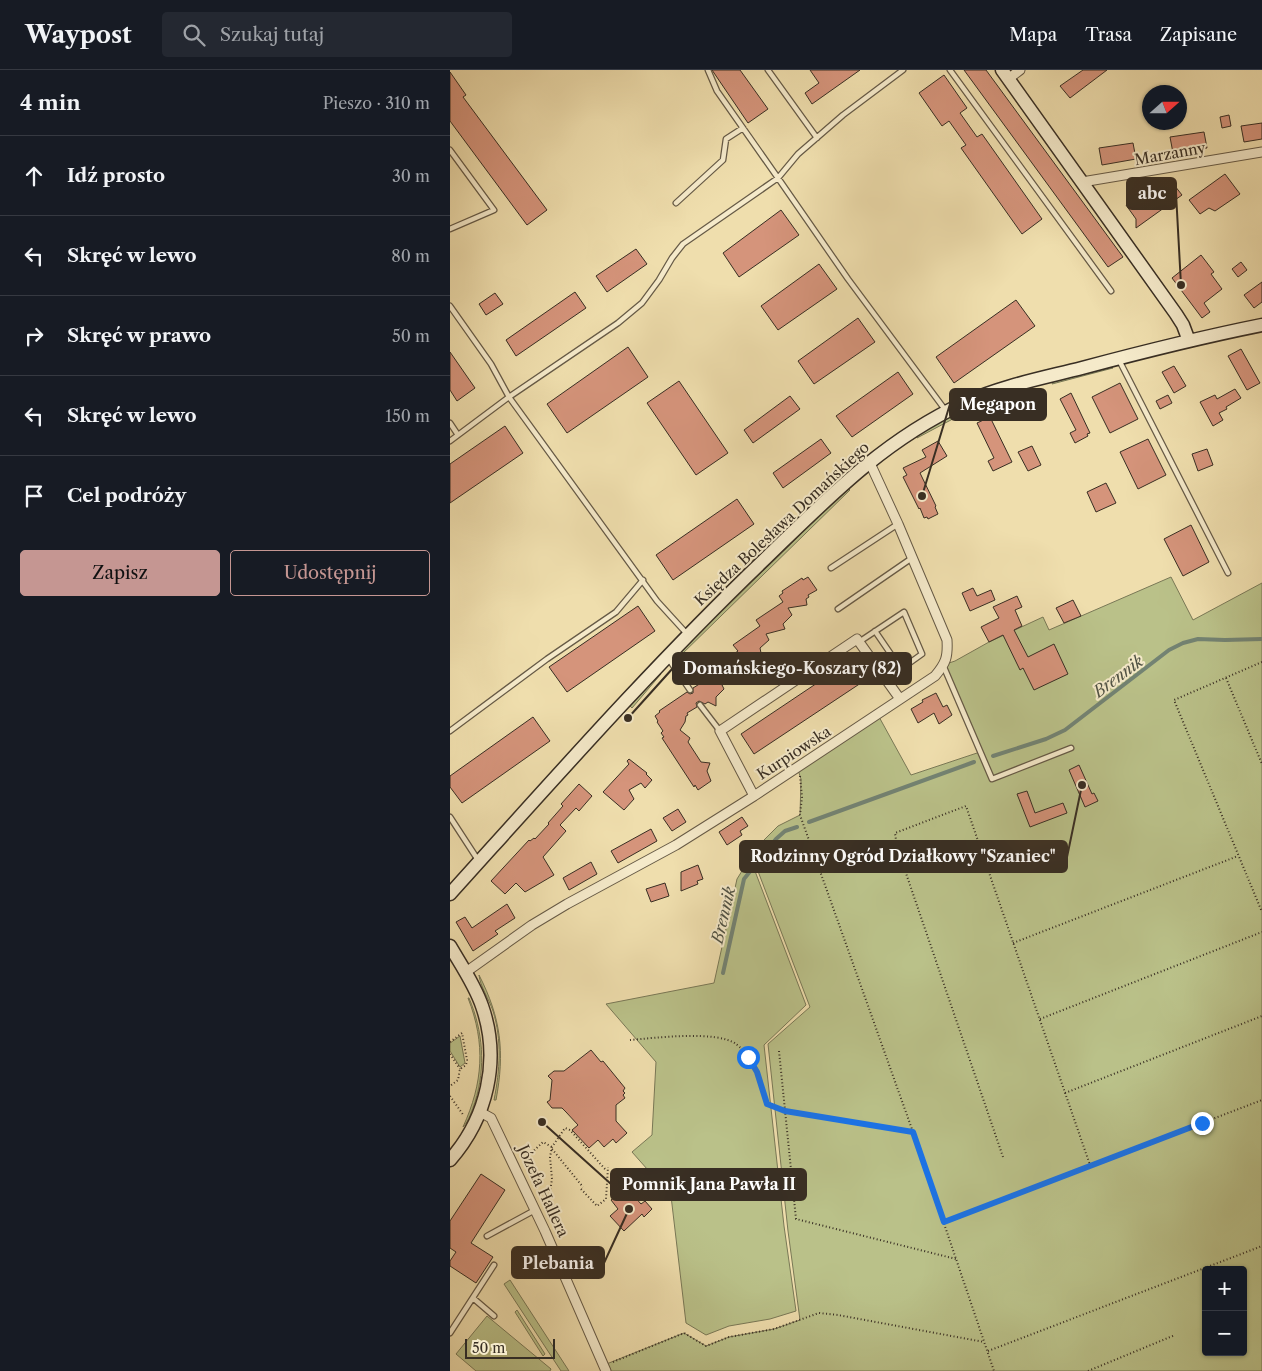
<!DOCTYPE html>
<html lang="pl">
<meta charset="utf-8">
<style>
:root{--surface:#171b24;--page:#242831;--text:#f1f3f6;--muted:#9ea1a6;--line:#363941;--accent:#c59692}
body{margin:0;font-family:"Libre Caslon Text",serif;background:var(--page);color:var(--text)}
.controls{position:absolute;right:15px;bottom:15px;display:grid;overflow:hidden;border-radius:5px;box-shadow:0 1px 4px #0004}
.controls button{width:45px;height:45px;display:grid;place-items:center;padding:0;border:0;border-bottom:1px solid var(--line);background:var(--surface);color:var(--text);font:25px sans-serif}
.compass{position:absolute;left:692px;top:15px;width:45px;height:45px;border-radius:50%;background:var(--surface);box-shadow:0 1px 4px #0004;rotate:69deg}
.scale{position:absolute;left:15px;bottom:12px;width:90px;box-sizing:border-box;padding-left:5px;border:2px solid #382e23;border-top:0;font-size:14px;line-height:18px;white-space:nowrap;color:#382e23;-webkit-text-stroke:4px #f5eaca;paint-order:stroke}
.stop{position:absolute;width:15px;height:15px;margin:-11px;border:4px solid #1a73e8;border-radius:50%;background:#fff}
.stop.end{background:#1a73e8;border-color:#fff;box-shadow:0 1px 5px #0008}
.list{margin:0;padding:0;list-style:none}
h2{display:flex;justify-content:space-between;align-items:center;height:65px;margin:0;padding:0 20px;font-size:21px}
h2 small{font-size:16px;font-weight:400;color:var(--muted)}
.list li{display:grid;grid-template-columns:32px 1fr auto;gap:15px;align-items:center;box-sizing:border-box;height:80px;padding:0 20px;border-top:1px solid var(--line)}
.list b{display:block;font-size:19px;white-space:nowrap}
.list em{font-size:16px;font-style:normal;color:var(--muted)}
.actions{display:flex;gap:10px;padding:15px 20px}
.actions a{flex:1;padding:11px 0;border:1px solid var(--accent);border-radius:5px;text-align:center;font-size:18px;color:var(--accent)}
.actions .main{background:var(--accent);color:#111}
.icon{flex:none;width:28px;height:28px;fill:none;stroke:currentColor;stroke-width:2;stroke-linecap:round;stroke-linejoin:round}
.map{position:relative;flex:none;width:812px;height:1301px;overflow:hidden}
header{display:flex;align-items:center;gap:30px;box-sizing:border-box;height:70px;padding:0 25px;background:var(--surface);border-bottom:1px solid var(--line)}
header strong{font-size:24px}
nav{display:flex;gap:28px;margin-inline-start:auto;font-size:18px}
.search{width:350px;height:45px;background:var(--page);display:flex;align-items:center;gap:12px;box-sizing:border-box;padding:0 18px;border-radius:5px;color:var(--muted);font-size:19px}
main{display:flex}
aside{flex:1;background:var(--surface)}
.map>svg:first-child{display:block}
.green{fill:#bac189;stroke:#797856;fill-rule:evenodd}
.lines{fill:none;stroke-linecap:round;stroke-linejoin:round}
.stream{stroke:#738373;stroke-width:4}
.building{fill:#d5947b;stroke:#382e23}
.lane-casing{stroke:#665a46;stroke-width:7}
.street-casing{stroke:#665a46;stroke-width:11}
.secondary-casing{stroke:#382e23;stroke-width:15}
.path{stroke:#382e23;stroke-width:2;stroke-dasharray:1 2.5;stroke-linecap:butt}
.lane{stroke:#f5eaca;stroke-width:4.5}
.street{stroke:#f5eaca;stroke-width:9}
.secondary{stroke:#f5eaca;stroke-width:12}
.route{stroke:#1a73e8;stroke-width:6}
.labels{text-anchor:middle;stroke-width:4;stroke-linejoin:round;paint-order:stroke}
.street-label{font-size:15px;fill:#382e23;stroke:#f5eaca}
.water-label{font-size:16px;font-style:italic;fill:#505244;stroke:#f5eaca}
.leader{fill:none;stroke:#382e23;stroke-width:2}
.callout-dot{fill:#382e23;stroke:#f5eaca;stroke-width:2}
.callout{fill:#382e23;stroke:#382e23;stroke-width:2}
.callout-label{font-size:16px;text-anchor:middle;font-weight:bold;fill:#fff}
</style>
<header>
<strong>Waypost</strong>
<div class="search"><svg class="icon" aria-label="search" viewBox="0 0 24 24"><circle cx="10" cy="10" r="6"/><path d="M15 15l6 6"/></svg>Szukaj tutaj</div>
<nav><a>Mapa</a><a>Trasa</a><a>Zapisane</a></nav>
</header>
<main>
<aside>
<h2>4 min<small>Pieszo · 310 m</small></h2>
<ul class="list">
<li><svg class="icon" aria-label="ahead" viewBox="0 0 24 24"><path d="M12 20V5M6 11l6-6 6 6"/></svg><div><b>Idź prosto</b></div><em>30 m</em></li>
<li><svg class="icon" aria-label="left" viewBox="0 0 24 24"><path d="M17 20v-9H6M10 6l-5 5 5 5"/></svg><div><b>Skręć w lewo</b></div><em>80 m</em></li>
<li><svg class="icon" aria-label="right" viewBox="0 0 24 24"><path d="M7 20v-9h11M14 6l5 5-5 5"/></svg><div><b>Skręć w prawo</b></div><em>50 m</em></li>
<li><svg class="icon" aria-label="left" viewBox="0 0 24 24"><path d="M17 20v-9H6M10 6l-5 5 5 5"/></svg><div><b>Skręć w lewo</b></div><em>150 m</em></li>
<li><svg class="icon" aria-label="arrive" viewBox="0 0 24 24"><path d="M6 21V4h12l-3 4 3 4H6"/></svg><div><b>Cel podróży</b></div></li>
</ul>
<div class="actions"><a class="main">Zapisz</a><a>Udostępnij</a></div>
</aside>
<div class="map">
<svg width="812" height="1301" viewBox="0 0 812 1301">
<rect width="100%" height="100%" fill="#efdead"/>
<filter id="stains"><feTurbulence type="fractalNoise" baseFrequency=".004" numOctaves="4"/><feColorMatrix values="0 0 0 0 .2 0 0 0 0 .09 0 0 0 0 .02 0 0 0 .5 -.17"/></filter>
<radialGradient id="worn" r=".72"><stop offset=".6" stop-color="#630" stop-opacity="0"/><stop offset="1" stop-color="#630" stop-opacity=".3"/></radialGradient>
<path class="green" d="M660,297L663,298L602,314L603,312Z
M511,341L514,343L467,368V365Z
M398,418L400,420L228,588L230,582Z
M721,507L743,550L812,513V1301H156L154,1295L234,1263L256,1276L279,1267L324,1259L350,1250L338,1161L318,974L360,937L301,783L328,756L350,745L351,709L347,697L428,645L461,705L530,682L493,595L505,591L539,572L593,547L599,560ZM756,1200H793V1282H756Z
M211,604L182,638L180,636L208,605Z
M300,788L356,935L314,975L334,1156L346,1241L320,1249L279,1256L256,1265L236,1253L221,1126L182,1082L202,1065L206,992L156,934L264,913L287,809Z
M29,905C51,948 55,982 46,1030H44C50,1000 52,970 43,941C39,929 30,916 29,905Z
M18,928H19C33,961 36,997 25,1032C22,1040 19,1051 13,1057C33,1013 36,974 18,928Z
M10,966L15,993L10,997L0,981V973Z
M60,1210L119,1301H111L54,1214Z
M67,1240L95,1284L93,1286L65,1242Z
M37,1246L101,1299L100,1301H26L6,1284Z"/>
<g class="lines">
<path class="stream" d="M543,686L596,669L615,660L719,580L733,573L748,569L775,570L812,569
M359,752L524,692
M273,903L294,809L326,769L335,761L347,757"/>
</g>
<path class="building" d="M262,0H290L318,39L298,53Z
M360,0H410L362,34L355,23L369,13Z
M514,0H536L673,187L658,197Z
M633,0H657L620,28L610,16Z
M0,2L16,25L13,27L97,140L77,155L0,51Z
M494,5L517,38L510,43L527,67L532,64L592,149L572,164L511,78L516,75L499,51L492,56L469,23Z
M779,45L781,56L772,58L770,47Z
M812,53V69L794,72L791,56Z
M754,62L757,78L723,83L720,67Z
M683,73L686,89L652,95L649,78Z
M775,104L790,124L765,141L759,138L750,144L739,130Z
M721,111L732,125L686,158V149L676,135L707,113Z
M331,140L349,165L289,207L273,183Z
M186,179L197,194L157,222L146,206Z
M751,185L764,202L761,204L772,219L754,233L760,242L752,248L722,208Z
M791,192L797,200L788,207L782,199Z
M369,194L387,219L328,260L311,236Z
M812,212V232L804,238L794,225Z
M125,222L136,238L66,286L56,270Z
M45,223L53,234L36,245L29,234Z
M566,230L585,256L504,313L486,287Z
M408,248L425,272L364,314L348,291Z
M178,277L198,307L117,363L97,334Z
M791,279L810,313L797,320L778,286Z
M0,282L25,318L7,331L0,320Z
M724,296L736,316L724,323L712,302Z
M448,302L463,324L402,367L386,346Z
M229,311L278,383L246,405L197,333Z
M670,313L688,349L660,363L642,327Z
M785,319L791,328L776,337L777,339L769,343L773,350L763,356L750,332L765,325L767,329Z
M621,323L640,363L637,364L638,366L625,373L620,363L626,360L610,329Z
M718,325L722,333L710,339L706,331Z
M340,326L350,339L303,373L294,360Z
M540,347L562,392L543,401L538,391L544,388L527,353Z
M55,356L73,383L0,433V394Z
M371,369L381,383L333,418L323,403Z
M698,369L716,405L688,419L670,382Z
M488,371L497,386L470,403L486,436L485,437L488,444L478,449L477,447L474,448L470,438L469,439L453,407L457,405L453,398L476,387L472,380Z
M582,376L591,395L578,401L568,382Z
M757,379L763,395L748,401L742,384Z
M656,413L666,433L646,442L637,422Z
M287,429L304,454L223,510L206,485Z
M741,455L759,492L733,506L714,469Z
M358,507L367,520L358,525L359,527L356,529L357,535L338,538L342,545L333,554L335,559L316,564L319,570L310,578L311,583L293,589L297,594L288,603L289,607L272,615L274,619L266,627V636L258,632L255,634L249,631L246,633L247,637L237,643L238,645L236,646L235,652L230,660L240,668L238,672L251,692L260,693L257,701L261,711L248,720L245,715L244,717L212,668L214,667L211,663L213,661L207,652L208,651L205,646L210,642L209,641L237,622L240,624L243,623V618L264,605L261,600L288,581L283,575L310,556L306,550L333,532L329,526L333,523L332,521L352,508L353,510Z
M523,518L527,526L541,520L545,530L520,541L512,523Z
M567,526L572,537L565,540L572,556L564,560L578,587L604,574L618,604L584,620L573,598L570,600L553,565L539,572L531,557L549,548L543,537Z
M623,530L631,546L614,553L606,538Z
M188,536L205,561L117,622L99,597Z
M400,591L408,602L417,596L423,605L304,684L291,664Z
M486,623L493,637L497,635L502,645L489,654L484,643L468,653L461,639L473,632L472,630Z
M83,647L100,671L12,733L0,717V706Z
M179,689L197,703L196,704L202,710L195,718L191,713L179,720L184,729L174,740L153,722L179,694L177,691Z
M629,695L642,724L644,723L648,731L635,737L619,700Z
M129,714L142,726L129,741L126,738L110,755L116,761L93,787L104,805L75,822L66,813L55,824L41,811L79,770L80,771L84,768L85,769L99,754L98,753L113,736L111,734Z
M577,721L585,743L613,733L617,743L580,757L567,724Z
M228,739L236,752L222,761L213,748Z
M292,747L298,756L290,761L292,765L277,775L269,762Z
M201,759L207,771L168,793L161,781Z
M141,792L147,804L119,820L113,808Z
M248,795L253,809L247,811L248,814L231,821V802Z
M215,813L219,826L201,832L196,819Z
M57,834L65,848L45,861L48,864L23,881L6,852L15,847L22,858Z
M141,980L151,992L153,991L175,1018L173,1021L175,1023L173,1025L175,1028L166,1035V1051L177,1063L166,1073L163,1069L154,1077L148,1070L139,1078L122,1060L128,1055L116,1042L112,1038H102L97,1032L100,1030L102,1010L98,1006L104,1001H114Z
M31,1104L55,1120L21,1173L43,1187L26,1213L0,1196V1191L6,1182L0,1178V1151Z
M176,1117L191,1134L195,1131L202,1139L194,1147L192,1144L174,1161L160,1146L168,1139L161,1130Z"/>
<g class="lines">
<defs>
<path id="lane" d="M258,0L267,21L328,108L348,84L393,45L453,0
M318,0L367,68
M500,0L661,221
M0,80L44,140L0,159
M226,133L273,90L276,69L293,58
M0,236L41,294L59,327L0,371
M669,290L778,503
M0,353L8,365
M381,498L448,454
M388,539L462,488
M238,565L207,531L59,327L168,253L192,233L209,210L222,188L233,174L328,108L398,209L496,341
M409,572L454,542L472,584L451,599L425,561
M218,588L240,620
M493,595L542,709L621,678
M250,635L270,661
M0,661L97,589L166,542L193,510
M0,747L28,790
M37,1166L85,1140
M23,1228L44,1246
M0,1263L44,1195"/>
<path id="street" d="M558,9L570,0
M632,112L812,82
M304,726L270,661L407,569L450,629
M16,902L82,855L117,834L226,775L304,726L485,606C496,593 498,587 497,570L448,454L419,391
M30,1042L41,1048L95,1161L156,1301"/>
<path id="secondary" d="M552,0L726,244L733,255L739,271
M0,824C103,710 205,594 317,487C379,427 434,370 514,333C551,316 593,308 632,298C692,282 752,267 812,255
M0,876C11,895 25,915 32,936C51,990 37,1048 0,1090"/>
</defs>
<use href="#lane" class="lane-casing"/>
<use href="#street" class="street-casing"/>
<use href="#secondary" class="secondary-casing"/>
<path class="path" d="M812,592L724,630L812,842
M776,608L812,694
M350,706L352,727L350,745L463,1062L544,1301
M563,873L788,786
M590,949L812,862
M180,970C204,968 267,960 286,974C290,977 296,983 299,988C309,1001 312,1019 317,1034L335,1041L462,1062
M0,972L12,963L17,990L16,995L10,999L8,1010L0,1016
M329,981L346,1149L506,1189
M0,984L10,999
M615,1023L812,946
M0,1026L14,1046
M102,1079L133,1117
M553,1087L447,777L445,763L516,736L640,1095
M74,1090L93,1072L102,1077
M131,1119L147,1136L156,1129L158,1097
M97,1140L102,1109L100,1087L102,1077L115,1058L120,1060L155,1099
M493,1152L812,1030
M538,1281L812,1176
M163,1292L234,1263L256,1276L279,1267L324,1259L369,1243L388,1245L534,1272
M638,1301L725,1265"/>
<use href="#lane" class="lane"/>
<use href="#street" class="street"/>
<use href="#secondary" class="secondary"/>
</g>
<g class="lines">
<path class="route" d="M298,987L307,1002L317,1034L335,1041L463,1062L494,1152L752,1053"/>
</g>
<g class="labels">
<g class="street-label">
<text transform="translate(720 84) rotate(-10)" y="5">Marzanny</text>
<text transform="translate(332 454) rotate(-43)" y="5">Księdza Bolesława Domańskiego</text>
<text transform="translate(344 683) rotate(-33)" y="5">Kurpiowska</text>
<text transform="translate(93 1121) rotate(65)" y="5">Józefa Hallera</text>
</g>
<g class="water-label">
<text transform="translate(668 606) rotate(-37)" y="6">Brennik</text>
<text transform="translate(273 845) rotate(-77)" y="6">Brennik</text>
</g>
</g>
<path class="leader" d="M731 215L726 123M472 426L500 334M178 648L223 598M632 715L617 787M92 1052L161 1114M179 1139L154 1193"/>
<g class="callout-dot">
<circle cx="731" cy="215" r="5"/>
<circle cx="472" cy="426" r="5"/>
<circle cx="178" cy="648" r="5"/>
<circle cx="632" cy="715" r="5"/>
<circle cx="92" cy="1052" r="5"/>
<circle cx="179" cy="1139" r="5"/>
</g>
<g class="callout">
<rect x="677" y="108" width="49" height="31" rx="5"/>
<rect x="500" y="319" width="96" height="31" rx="5"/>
<rect x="223" y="583" width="238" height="31" rx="5"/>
<rect x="290" y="771" width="327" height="31" rx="5"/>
<rect x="161" y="1099" width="195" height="31" rx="5"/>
<rect x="62" y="1177" width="92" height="31" rx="5"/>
</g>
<g class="callout-label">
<text x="702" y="129">abc</text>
<text x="548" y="340">Megapon</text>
<text x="342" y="604">Domańskiego-Koszary (82)</text>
<text x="453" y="792">Rodzinny Ogród Działkowy "Szaniec"</text>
<text x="259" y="1120">Pomnik Jana Pawła II</text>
<text x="108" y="1199">Plebania</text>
</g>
<rect width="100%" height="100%" filter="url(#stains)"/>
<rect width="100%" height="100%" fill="url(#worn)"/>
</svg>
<div class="controls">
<button>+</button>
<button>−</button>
</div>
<svg class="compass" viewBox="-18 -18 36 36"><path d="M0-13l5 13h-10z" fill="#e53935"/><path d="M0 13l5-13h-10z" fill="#9ea1a6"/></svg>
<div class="scale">50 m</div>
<div class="stop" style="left:298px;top:987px"></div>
<div class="stop end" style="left:752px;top:1053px"></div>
</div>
</main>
